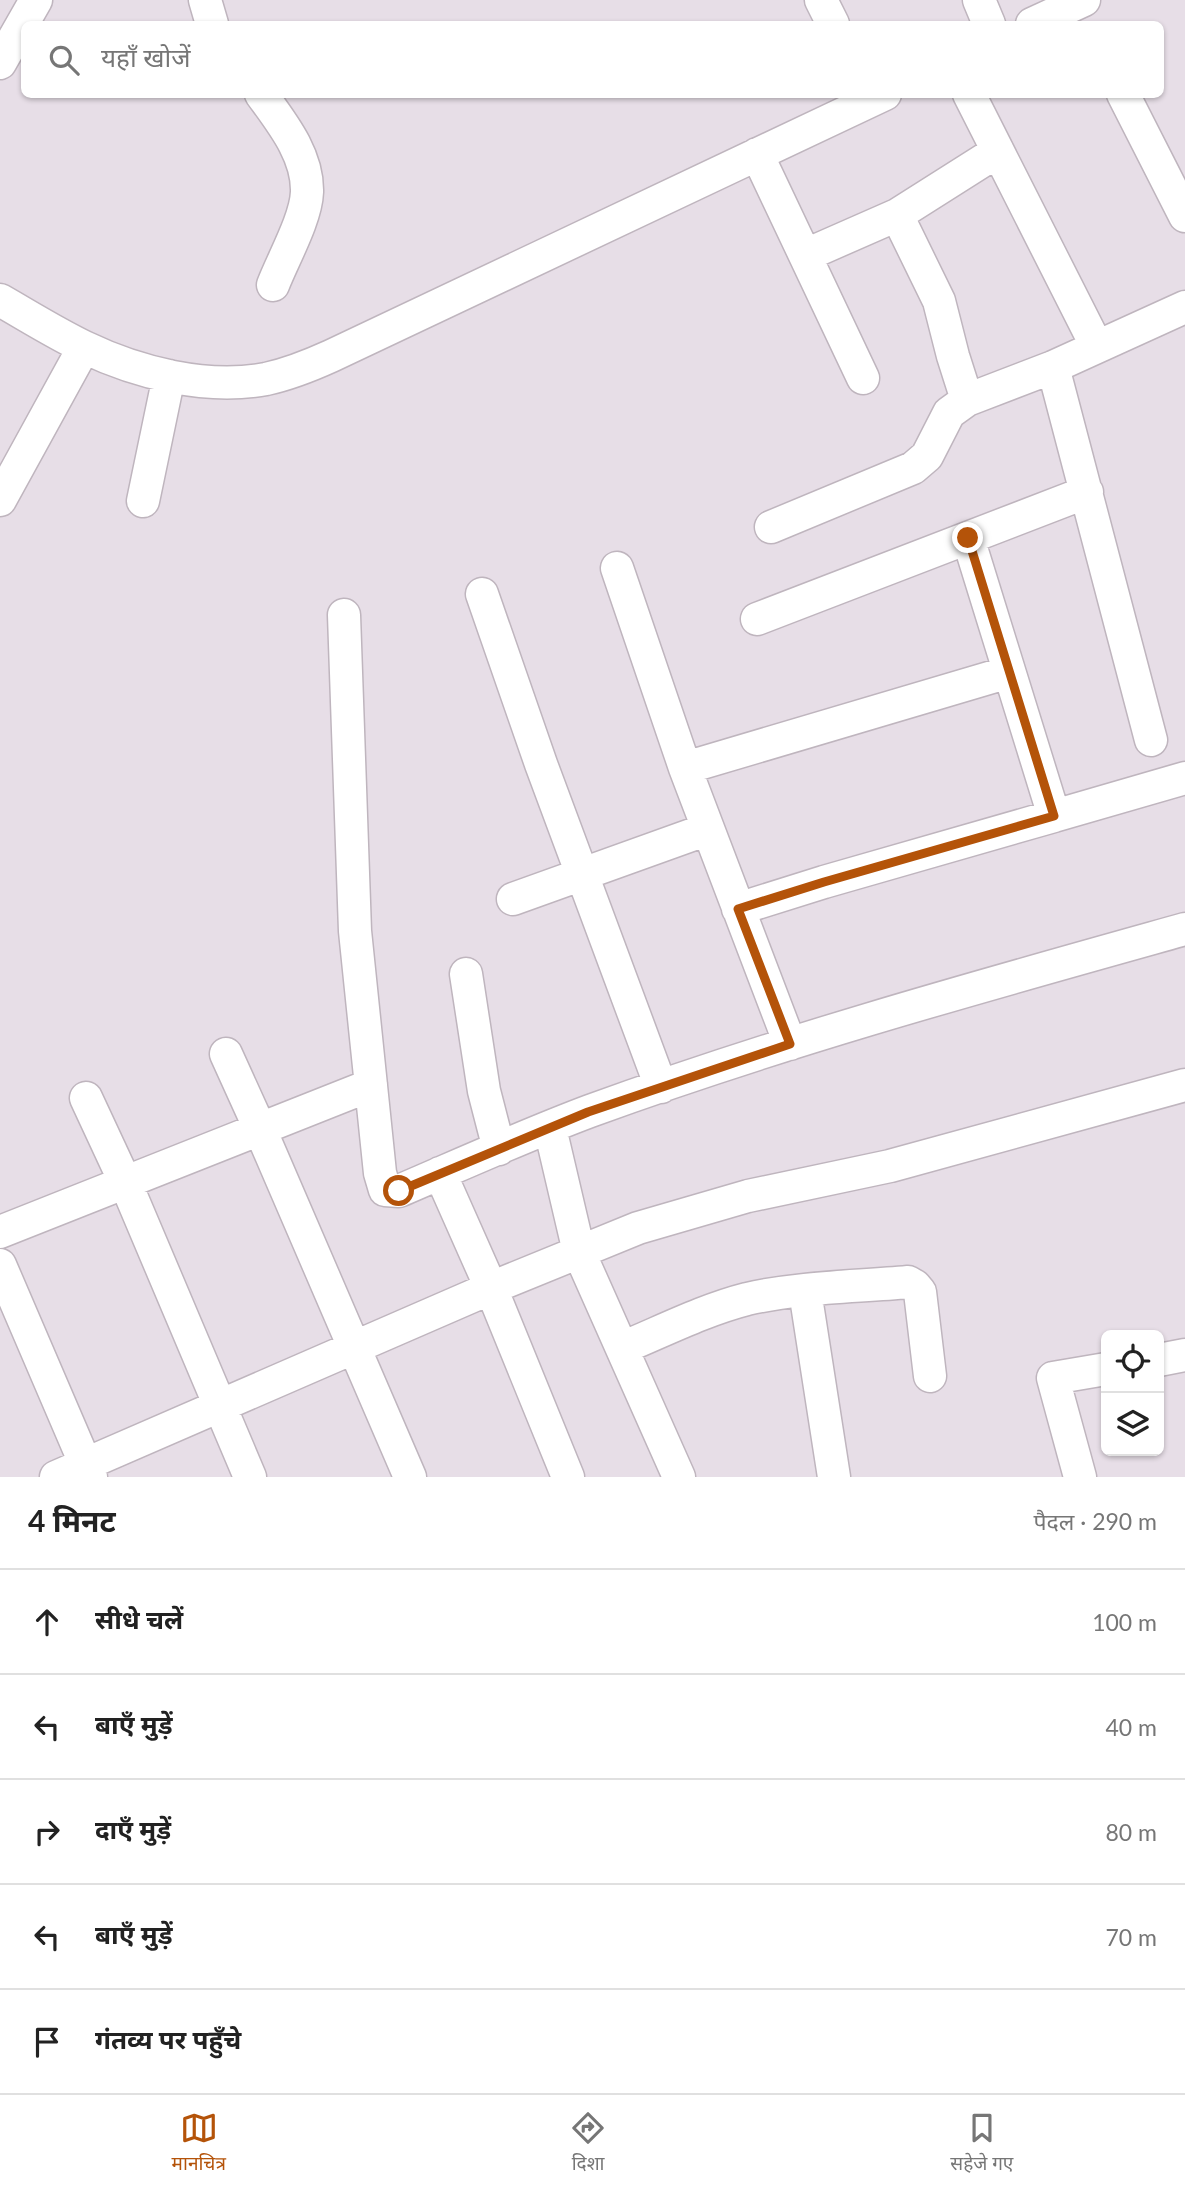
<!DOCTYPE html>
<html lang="hi">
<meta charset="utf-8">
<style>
:root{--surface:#fff;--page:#f6f6f6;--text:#222;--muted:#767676;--line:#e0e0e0;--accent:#b45309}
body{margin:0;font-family:Lato,"Noto Sans Devanagari",sans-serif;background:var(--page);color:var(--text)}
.controls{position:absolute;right:21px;bottom:21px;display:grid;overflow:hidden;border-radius:10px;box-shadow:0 2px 5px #0004}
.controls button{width:63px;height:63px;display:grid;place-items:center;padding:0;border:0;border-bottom:2px solid var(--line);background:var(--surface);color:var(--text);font:35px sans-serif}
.stop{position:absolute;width:21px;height:21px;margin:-16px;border:5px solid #b45309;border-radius:50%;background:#fff}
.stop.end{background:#b45309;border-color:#fff;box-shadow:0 2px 7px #0008}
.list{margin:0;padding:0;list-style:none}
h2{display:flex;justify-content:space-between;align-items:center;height:91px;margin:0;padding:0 28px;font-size:30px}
h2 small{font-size:23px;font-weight:400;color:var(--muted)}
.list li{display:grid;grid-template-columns:46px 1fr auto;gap:21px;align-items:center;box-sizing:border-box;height:105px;padding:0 28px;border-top:2px solid var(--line)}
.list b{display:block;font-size:26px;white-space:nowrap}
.list em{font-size:23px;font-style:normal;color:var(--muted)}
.icon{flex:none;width:38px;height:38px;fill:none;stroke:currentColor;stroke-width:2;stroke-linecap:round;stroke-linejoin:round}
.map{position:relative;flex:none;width:1185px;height:1477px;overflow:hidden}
.search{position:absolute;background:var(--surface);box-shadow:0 2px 5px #0004;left:21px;right:21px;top:21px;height:77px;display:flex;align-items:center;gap:18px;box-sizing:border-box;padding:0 24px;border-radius:10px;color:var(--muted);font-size:26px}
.sheet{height:616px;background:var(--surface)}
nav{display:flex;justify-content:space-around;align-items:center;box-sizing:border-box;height:98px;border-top:2px solid var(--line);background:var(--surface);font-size:19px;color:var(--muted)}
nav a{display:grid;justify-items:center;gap:4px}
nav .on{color:var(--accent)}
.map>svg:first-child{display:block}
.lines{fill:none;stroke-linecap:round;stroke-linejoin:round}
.minor-casing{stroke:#bfb5be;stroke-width:35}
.minor{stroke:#fff;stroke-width:32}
.route{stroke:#b45309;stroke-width:9}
</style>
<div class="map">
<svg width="1185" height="1477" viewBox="0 0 1185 1477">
<rect width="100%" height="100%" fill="#e7dee7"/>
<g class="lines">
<defs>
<path id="minor" d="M205,0L212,24
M821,0L833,24
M979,0L989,24
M1032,24L1084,0
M0,63L36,0
M261,94C282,123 308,155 307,192C306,219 283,259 273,285
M969,94L1097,347
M1123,94L1185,216
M757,154L863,378
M897,215L939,301L953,356L967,400
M806,255L897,215L998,151
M0,300C28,316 55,333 84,347C138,373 206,390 266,379C289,374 309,366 331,356L885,94
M1053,367L1151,740
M0,500L84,347
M143,501L169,376
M771,527L913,468L927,456L949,413L967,400L1053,367L1185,307
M968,538L1054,816L1185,778
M617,568L685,768L790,1044
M482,594L541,764L661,1087
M344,615L355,931L380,1173L385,1190L399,1191C462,1164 526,1135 590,1111C785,1040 985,985 1185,929
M757,619L1087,492
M685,768L1009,672
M513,899L708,829
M738,909L824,882L1054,816
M466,974L484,1091L499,1149
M226,1054L260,1129L410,1477
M86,1098L126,1184L250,1477
M550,1128L579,1252L679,1477
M440,1173L491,1288L568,1477
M0,1232L371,1085
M0,1265L91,1477
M805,1291L834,1477
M622,1348C663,1331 704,1310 747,1299C799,1287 855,1287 908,1282L915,1286L920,1292L930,1376
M1159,1360L1185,1355
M56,1477L491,1288L638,1228L748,1196L890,1166L1185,1085
M1080,1477L1053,1378L1106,1369"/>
</defs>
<use href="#minor" class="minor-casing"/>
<use href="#minor" class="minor"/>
</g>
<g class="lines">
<path class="route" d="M399,1191L588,1112L790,1044L738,909L824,882L1054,816L968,538"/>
</g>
</svg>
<div class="controls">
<button><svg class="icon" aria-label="locate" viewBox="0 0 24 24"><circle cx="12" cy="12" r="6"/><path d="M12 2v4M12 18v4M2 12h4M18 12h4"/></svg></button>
<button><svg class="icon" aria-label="layers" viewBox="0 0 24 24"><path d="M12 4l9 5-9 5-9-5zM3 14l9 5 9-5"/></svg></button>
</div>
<div class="stop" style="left:399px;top:1191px"></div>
<div class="stop end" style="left:968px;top:538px"></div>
<div class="search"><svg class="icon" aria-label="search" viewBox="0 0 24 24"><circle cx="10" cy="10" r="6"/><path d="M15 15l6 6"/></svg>यहाँ खोजें</div>
</div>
<section class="sheet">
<h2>4 मिनट<small>पैदल · 290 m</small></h2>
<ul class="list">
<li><svg class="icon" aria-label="ahead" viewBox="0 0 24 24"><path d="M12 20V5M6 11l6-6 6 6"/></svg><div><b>सीधे चलें</b></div><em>100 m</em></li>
<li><svg class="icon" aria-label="left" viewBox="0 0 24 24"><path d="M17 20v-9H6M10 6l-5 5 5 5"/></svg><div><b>बाएँ मुड़ें</b></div><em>40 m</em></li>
<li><svg class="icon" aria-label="right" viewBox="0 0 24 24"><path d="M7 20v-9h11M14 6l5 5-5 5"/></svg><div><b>दाएँ मुड़ें</b></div><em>80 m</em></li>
<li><svg class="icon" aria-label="left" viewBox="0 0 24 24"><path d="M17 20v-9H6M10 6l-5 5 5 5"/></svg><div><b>बाएँ मुड़ें</b></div><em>70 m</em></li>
<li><svg class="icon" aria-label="arrive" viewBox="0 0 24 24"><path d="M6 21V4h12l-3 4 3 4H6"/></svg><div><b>गंतव्य पर पहुँचे</b></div></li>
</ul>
</section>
<nav>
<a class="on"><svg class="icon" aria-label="map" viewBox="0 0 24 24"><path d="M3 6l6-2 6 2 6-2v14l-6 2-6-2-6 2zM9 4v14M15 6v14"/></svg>मानचित्र</a>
<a><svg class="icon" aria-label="directions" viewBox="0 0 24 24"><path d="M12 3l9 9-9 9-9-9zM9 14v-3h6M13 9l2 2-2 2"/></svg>दिशा</a>
<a><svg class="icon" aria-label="saved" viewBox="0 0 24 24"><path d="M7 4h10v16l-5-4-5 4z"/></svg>सहेजे गए</a>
</nav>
